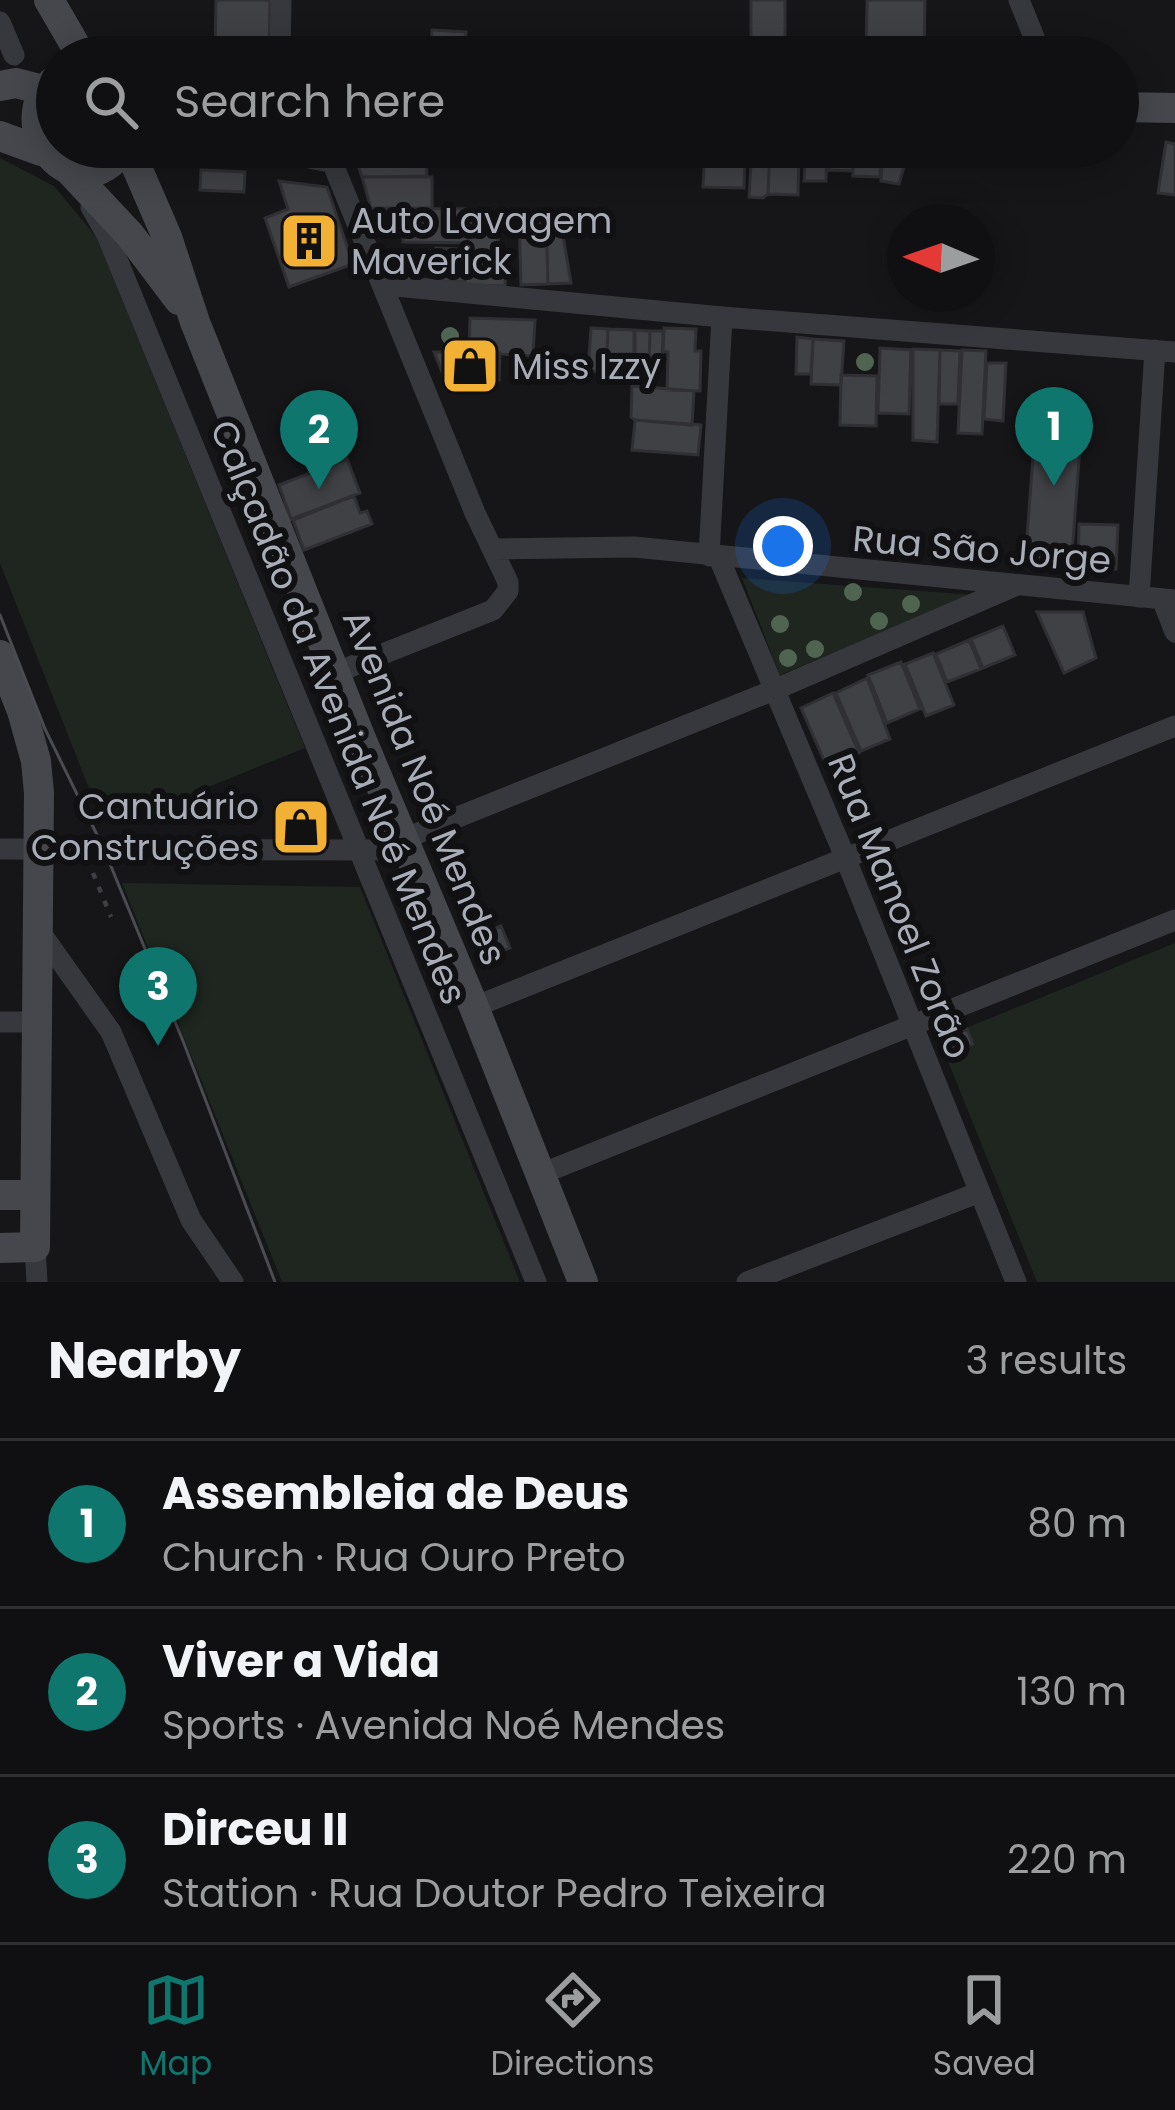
<!DOCTYPE html>
<meta charset="utf-8">
<style>
:root{--surface:#101012;--page:#19191b;--text:#f1f3f6;--muted:#9c9d9f;--line:#303032;--accent:#0f766e}
body{margin:0;font-family:Poppins,sans-serif;background:var(--page);color:var(--text)}
.compass{position:absolute;left:887px;top:204px;width:108px;height:108px;border-radius:50%;background:var(--surface);box-shadow:0 6px 30px #0003;rotate:272deg}
.you{position:absolute;left:783px;top:546px;width:42px;height:42px;margin:-30px;border:9px solid #fff;border-radius:50%;background:#1a73e8;box-shadow:0 0 0 18px #1a73e833}
.badge{display:grid;place-items:center;width:78px;height:78px;border-radius:50%;background:var(--accent);color:#fff;font-size:39px;font-weight:700}
.pin{position:absolute;translate:-50% -99px;filter:drop-shadow(0 3px 6px #0008)}
.pin::after{content:'';position:absolute;top:63px;width:42px;height:36px;background:inherit;clip-path:polygon(0 0,100% 0,50% 100%)}
.list{margin:0;padding:0;list-style:none}
h2{display:flex;justify-content:space-between;align-items:center;height:156px;margin:0;padding:0 48px;font-size:51px}
h2 small{font-size:39px;font-weight:400;color:var(--muted)}
.list li{display:grid;grid-template-columns:78px 1fr auto;gap:36px;align-items:center;box-sizing:border-box;height:168px;padding:0 48px;border-top:3px solid var(--line)}
.list b{display:block;font-size:45px;white-space:nowrap}
.list p{margin:0;font-size:39px;white-space:nowrap;color:var(--muted)}
.list em{font-size:39px;font-style:normal;color:var(--muted)}
.icon{flex:none;width:66px;height:66px;fill:none;stroke:currentColor;stroke-width:2;stroke-linecap:round;stroke-linejoin:round}
.map{position:relative;flex:none;width:1175px;height:1282px;overflow:hidden}
.search{position:absolute;background:var(--surface);box-shadow:0 6px 30px #0003;left:36px;right:36px;top:36px;height:132px;display:flex;align-items:center;gap:30px;box-sizing:border-box;padding:0 42px;border-radius:66px;color:var(--muted);font-size:45px}
.sheet{height:660px;background:var(--surface)}
nav{display:flex;justify-content:space-around;align-items:center;box-sizing:border-box;height:168px;border-top:3px solid var(--line);background:var(--surface);font-size:33px;color:var(--muted)}
nav a{display:grid;justify-items:center;gap:6px}
nav .on{color:var(--accent)}
.map>svg:first-child{display:block}
.green{fill:#1e261f}
.building{fill:#404145;stroke:#303034;stroke-width:3}
.lines{fill:none;stroke-linecap:round;stroke-linejoin:round}
.path{stroke:#3d3f44;stroke-width:4.5;stroke-dasharray:6 9;stroke-linecap:butt}
.street{stroke:#37383d;stroke-width:21}
.secondary{stroke:#45474d;stroke-width:30}
.tram{stroke:#4a4c52;stroke-width:3}
.tree{fill:#506452}
.labels{text-anchor:middle;stroke-width:12;stroke-linejoin:round;paint-order:stroke}
.poi-label{font-size:36px;fill:#a8adb8;stroke:#111113;text-anchor:start}
.street-label{font-size:36px;fill:#a8adb8;stroke:#111113}
</style>
<div class="map">
<svg width="1175" height="1282" viewBox="0 0 1175 1282">
<rect width="100%" height="100%" fill="#161618"/>
<path class="green" d="M0,158L54,186L97,238L305,748L116,824L98,811L0,563Z
M742,578L975,595L780,675Z
M122,883L360,887L520,1282H282Z
M1175,943V1282H1037L939,1039Z"/>
<path class="building" d="M216,0H270L269,57H215Z
M751,0H785V57H751Z
M867,0H925L924,57H866Z
M432,30L466,32L464,57H430Z
M1166,142L1175,144V195L1158,193Z
M344,147H395V161L344,160Z
M705,147H745L744,188L703,187Z
M745,147H770L768,194L763,198L749,197L751,164H745Z
M770,147L799,150L798,195L768,194Z
M806,147H827L826,181H804Z
M830,147H853L852,171L829,170Z
M854,147H881L880,177L853,176Z
M883,147H910L899,184L881,181Z
M356,160L426,161L427,176L362,177Z
M201,170L245,172L244,192L200,190Z
M362,177H432V208H371Z
M279,181L327,187L353,264L289,287L265,218L288,209Z
M371,208L479,209L478,236H468V243L403,242V227H379Z
M479,209L491,210V216H499L498,257H506L505,286L465,285L468,236H478Z
M559,212L571,283L548,284L546,214Z
M546,214L548,284L521,285L519,215Z
M436,248L457,249V255H466L465,282L434,281Z
M470,318L535,320L533,356L469,352Z
M591,328L608,329L606,372L588,371Z
M664,328L696,329L695,351H701L700,391L667,390L668,352L663,351Z
M608,329L634,330V354H607Z
M635,330L650,331L649,364H635Z
M650,331H663L662,364H649Z
M797,337L813,339L811,374H796Z
M813,339L844,341L841,385L811,384Z
M880,348L911,350L909,414L878,413Z
M913,349L940,350L937,442L913,440Z
M940,350L960,351L958,404H939Z
M962,350L986,351L982,434L958,433Z
M434,352L500,353L499,380L445,379Z
M987,363H1006L1003,421L984,419Z
M841,375L877,376L876,426L840,425Z
M632,386L694,391L692,425L635,420L631,417Z
M1037,403L1083,407L1071,567L1025,564Z
M635,420L701,425L698,455L632,450Z
M347,459L360,493L291,519L279,485Z
M354,496L360,513L367,511L372,524L304,550L293,520Z
M1079,524L1118,525L1116,569L1078,568Z
M1037,612H1083L1096,658L1064,673Z
M1003,626L1015,655L983,668L971,639Z
M969,640L981,669L947,682L936,654Z
M933,653L954,705L926,716L905,664Z
M901,662L920,709L887,723L868,675Z
M867,678L890,739L861,751L836,693Z
M833,693L859,753L827,767L801,708Z
M289,818L315,819L314,836L288,835Z
M501,926L510,948L479,960L470,938Z
M967,1029L973,1044L952,1053L946,1038Z"/>
<g class="lines">
<path class="path" d="M93,873L111,917"/>
<path class="street" d="M1019,0L1042,57
M0,22L14,55
M280,57L281,0
M251,147L330,162
M326,147L475,513L508,582V591L493,610L335,673
M91,207L107,235L536,1282
M385,285L722,317L1175,352
M496,549L634,547L1175,600
M709,556L722,317
M719,558L845,857L1016,1282
M1139,597L1155,350
M1162,599L1175,632
M0,849L376,850L774,690L1017,585
M38,929L111,1032L191,1220L233,1282
M474,1007L1175,726
M0,1022H38
M541,1174L1175,920
M35,1247L37,1282
M747,1282L980,1192"/>
<path class="secondary" d="M49,0L82,57
M57,78C0,123 75,218 125,147
M0,86L16,83L43,90
M1118,107L1175,108
M0,136L41,151
M128,147L167,237L195,322L360,736L474,1007L583,1282
M71,172L130,235L179,300
M0,655L22,711L36,761L39,793L35,1247L0,1248
M0,1195H34"/>
<path class="tram" d="M0,615L45,729L103,847L183,1041L275,1282"/>
</g>
<g class="tree">
<circle cx="450" cy="336" r="9"/>
<circle cx="865" cy="362" r="9"/>
<circle cx="853" cy="592" r="9"/>
<circle cx="911" cy="604" r="9"/>
<circle cx="879" cy="621" r="9"/>
<circle cx="780" cy="624" r="9"/>
<circle cx="815" cy="649" r="9"/>
<circle cx="788" cy="658" r="9"/>
</g>
<defs>
<symbol id="building-square" viewBox="-11 -11 22 22"><rect x="-9" y="-9" width="18" height="18" rx="4" fill="#f2b134" stroke="#111113"/><path d="M-4-6H4V6H1V3H-1V6H-4ZM-2.5-4.3h1.7v1.8h-1.7ZM.8-4.3h1.7v1.8H.8ZM-2.5-1h1.7V.8h-1.7ZM.8-1h1.7V.8H.8Z" fill="#111"/></symbol>
<symbol id="shop-square" viewBox="-11 -11 22 22"><rect x="-9" y="-9" width="18" height="18" rx="4" fill="#f2b134" stroke="#111113"/><path d="M-5-2.5h2.3a2.7 3.5 0 0 1 5.4 0H5L5.5 6h-11ZM-1.5-2.5h3a1.5 2.3 0 0 0-3 0Z" fill="#111"/></symbol>
</defs>
<g fill-rule="evenodd">
<use href="#building-square" x="276" y="208" width="66" height="66"/>
<use href="#shop-square" x="437" y="333" width="66" height="66"/>
<use href="#shop-square" x="268" y="794" width="66" height="66"/>
</g>
<g class="labels">
<g class="poi-label">
<text x="351" y="233">Auto Lavagem<tspan x="351" dy="41">Maverick</tspan></text>
<text x="512" y="379">Miss Izzy</text>
<text x="259" y="819" text-anchor="end">Cantuário<tspan x="259" dy="41">Construções</tspan></text>
</g>
<g class="street-label">
<text transform="translate(982 549) rotate(5)" y="13">Rua São Jorge</text>
<text transform="translate(339 712) rotate(68)" y="13">Calçadão da Avenida Noé Mendes</text>
<text transform="translate(425 787) rotate(68)" y="13">Avenida Noé Mendes</text>
<text transform="translate(900 906) rotate(68)" y="13">Rua Manoel Zorão</text>
</g>
</g>
</svg>
<svg class="compass" viewBox="-18 -18 36 36"><path d="M0-13l5 13h-10z" fill="#e53935"/><path d="M0 13l5-13h-10z" fill="#9c9d9f"/></svg>
<div class="you"></div>
<div class="pin badge" style="left:1054px;top:486px">1</div>
<div class="pin badge" style="left:319px;top:489px">2</div>
<div class="pin badge" style="left:158px;top:1046px">3</div>
<div class="search"><svg class="icon" aria-label="search" viewBox="0 0 24 24"><circle cx="10" cy="10" r="6"/><path d="M15 15l6 6"/></svg>Search here</div>
</div>
<section class="sheet">
<h2>Nearby<small>3 results</small></h2>
<ul class="list">
<li><span class="badge">1</span><div><b>Assembleia de Deus</b><p>Church · Rua Ouro Preto</p></div><em>80 m</em></li>
<li><span class="badge">2</span><div><b>Viver a Vida</b><p>Sports · Avenida Noé Mendes</p></div><em>130 m</em></li>
<li><span class="badge">3</span><div><b>Dirceu II</b><p>Station · Rua Doutor Pedro Teixeira</p></div><em>220 m</em></li>
</ul>
</section>
<nav>
<a class="on"><svg class="icon" aria-label="map" viewBox="0 0 24 24"><path d="M3 6l6-2 6 2 6-2v14l-6 2-6-2-6 2zM9 4v14M15 6v14"/></svg>Map</a>
<a><svg class="icon" aria-label="directions" viewBox="0 0 24 24"><path d="M12 3l9 9-9 9-9-9zM9 14v-3h6M13 9l2 2-2 2"/></svg>Directions</a>
<a><svg class="icon" aria-label="saved" viewBox="0 0 24 24"><path d="M7 4h10v16l-5-4-5 4z"/></svg>Saved</a>
</nav>
